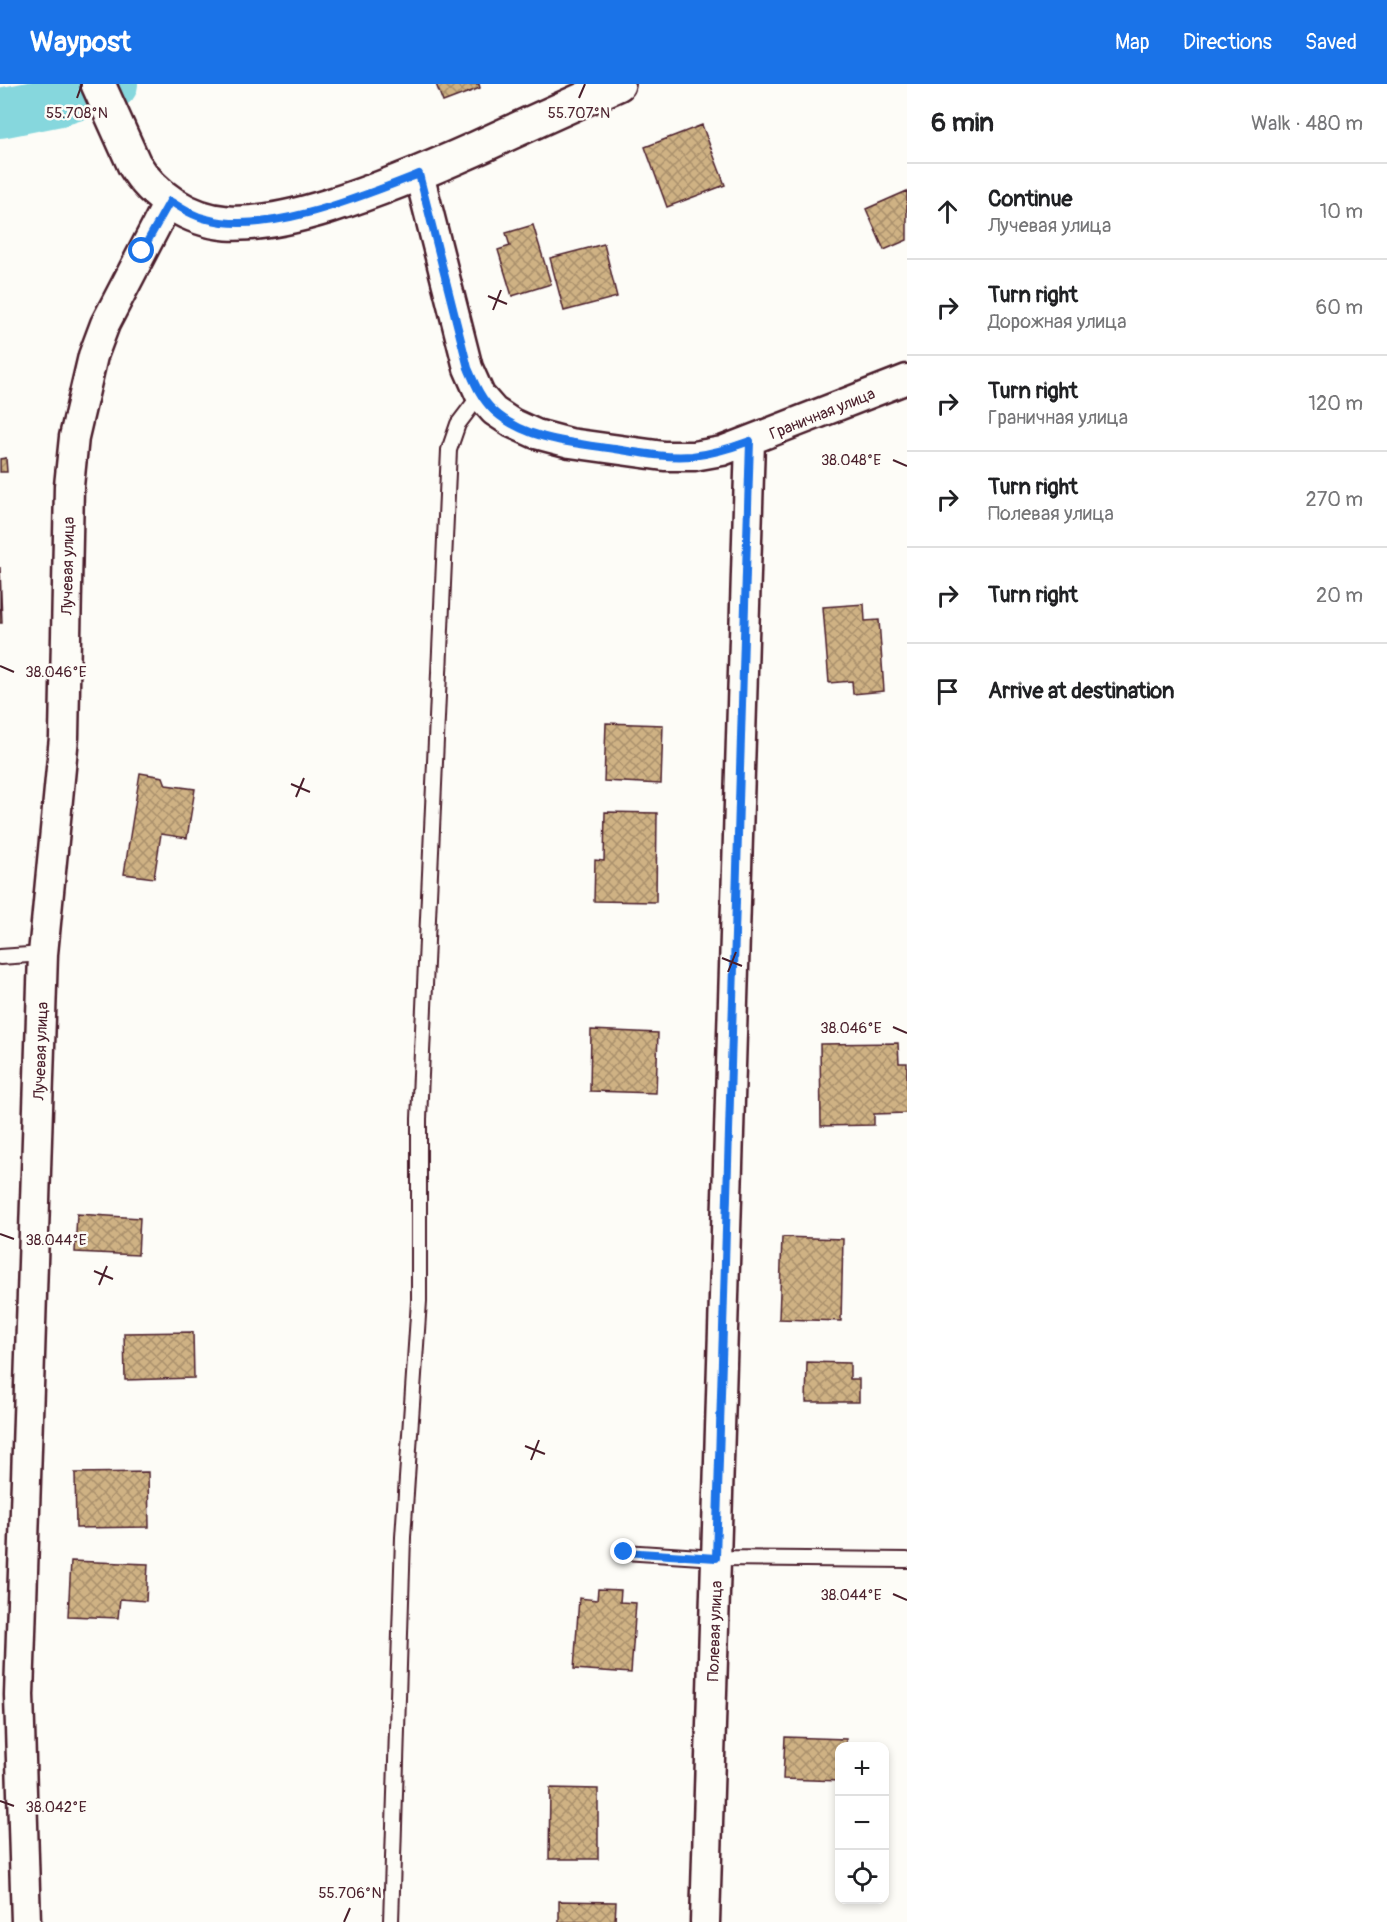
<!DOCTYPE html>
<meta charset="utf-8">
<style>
:root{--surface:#fff;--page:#f2f2f2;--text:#202124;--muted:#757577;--line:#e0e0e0;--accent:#1a73e8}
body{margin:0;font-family:Pangolin,sans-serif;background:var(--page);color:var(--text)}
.controls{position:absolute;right:18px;bottom:18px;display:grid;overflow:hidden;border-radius:12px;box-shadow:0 3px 9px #0003}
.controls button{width:54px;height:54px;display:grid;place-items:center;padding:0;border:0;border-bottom:2px solid var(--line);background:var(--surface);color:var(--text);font:30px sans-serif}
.stop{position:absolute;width:18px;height:18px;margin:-14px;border:4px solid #1a73e8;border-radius:50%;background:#fff}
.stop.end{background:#1a73e8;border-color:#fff;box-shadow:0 2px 6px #0008}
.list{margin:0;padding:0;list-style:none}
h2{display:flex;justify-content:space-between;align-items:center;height:78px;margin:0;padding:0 24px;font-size:26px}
h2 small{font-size:20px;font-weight:400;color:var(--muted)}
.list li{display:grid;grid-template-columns:39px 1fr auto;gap:18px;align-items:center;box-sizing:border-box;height:96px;padding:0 24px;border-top:2px solid var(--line)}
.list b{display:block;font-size:22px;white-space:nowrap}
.list p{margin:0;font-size:20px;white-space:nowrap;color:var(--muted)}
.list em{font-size:20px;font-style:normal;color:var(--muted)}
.icon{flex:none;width:33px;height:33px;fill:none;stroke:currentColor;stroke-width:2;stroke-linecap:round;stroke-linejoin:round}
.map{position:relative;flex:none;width:907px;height:1838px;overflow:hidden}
header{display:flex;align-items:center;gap:36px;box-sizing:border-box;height:84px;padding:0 30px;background:var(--accent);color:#fff}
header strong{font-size:28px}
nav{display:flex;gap:33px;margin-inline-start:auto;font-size:21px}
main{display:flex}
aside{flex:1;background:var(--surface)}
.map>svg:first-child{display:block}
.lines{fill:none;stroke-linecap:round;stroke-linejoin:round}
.river{stroke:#86d7dd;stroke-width:50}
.building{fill:url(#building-cross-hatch);stroke:#4a1f2b;stroke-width:1.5}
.service-casing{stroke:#4a1f2b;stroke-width:18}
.minor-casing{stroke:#4a1f2b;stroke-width:33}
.secondary-casing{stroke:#4a1f2b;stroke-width:38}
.service{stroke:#fdfcf7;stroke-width:14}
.minor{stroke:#fdfcf7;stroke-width:28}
.secondary{stroke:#fdfcf7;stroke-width:33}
.route{stroke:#1a73e8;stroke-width:8}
.ticks{fill:none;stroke:#4a1f2b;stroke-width:2}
.labels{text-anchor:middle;stroke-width:5;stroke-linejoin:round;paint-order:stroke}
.street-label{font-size:16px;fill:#4a1f2b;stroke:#fdfcf7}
.ticks-label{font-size:15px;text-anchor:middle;fill:#4a1f2b;stroke:#fdfcf7;stroke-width:5;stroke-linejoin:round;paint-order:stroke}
</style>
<header>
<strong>Waypost</strong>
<nav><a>Map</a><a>Directions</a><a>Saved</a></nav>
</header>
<main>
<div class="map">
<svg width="907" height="1838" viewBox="0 0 907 1838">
<defs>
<pattern id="building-cross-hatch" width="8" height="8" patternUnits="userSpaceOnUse" patternTransform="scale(1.5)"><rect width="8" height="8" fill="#cfb284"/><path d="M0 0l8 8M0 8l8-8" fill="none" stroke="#aa906c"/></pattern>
</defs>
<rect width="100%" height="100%" fill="#fdfcf7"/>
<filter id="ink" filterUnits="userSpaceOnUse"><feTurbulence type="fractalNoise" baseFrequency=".0167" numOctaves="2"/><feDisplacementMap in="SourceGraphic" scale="12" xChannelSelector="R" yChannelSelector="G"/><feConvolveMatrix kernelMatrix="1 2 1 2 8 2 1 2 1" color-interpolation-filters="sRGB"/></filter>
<g filter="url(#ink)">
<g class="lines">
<path class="river" d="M0,29L60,17L113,0"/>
</g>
<path class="building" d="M436,0H479L480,4L443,18Z
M702,41L725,101L667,123L645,63Z
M907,107V156L884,166L866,125Z
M533,141L551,200L512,212L498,166L510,162L506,149Z
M604,160L617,213L564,227L550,174Z
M6,374L7,388H0V375Z
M0,483L2,539H0Z
M864,520L865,537L879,536L884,607L853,610L852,597L829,599L823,523Z
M606,639L663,641L661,700L604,697Z
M140,689L163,693L166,701L195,705L187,754L161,750L154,794L124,790Z
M605,728L657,729L656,818L594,817L595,776L604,777Z
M591,946L658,949L656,1009L590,1007Z
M898,959L899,979H907V1029L874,1030V1041L821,1042L820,960Z
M77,1130L140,1134L138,1171L75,1168Z
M782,1153L843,1155L841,1237L779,1235Z
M193,1248L194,1294L125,1296L124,1249Z
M807,1278L850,1279V1295H859V1318H806Z
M148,1388L149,1443L76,1444L75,1389Z
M71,1477L148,1480L146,1517L120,1515L118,1534L68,1532Z
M598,1505L621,1506L620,1518L636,1519L631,1589L574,1585L579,1514L597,1516Z
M785,1653L846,1655V1662H840V1697L783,1695Z
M550,1704L598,1705V1775H549Z
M559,1817L616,1818L615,1838H559Z"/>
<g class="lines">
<defs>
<path id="service" d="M0,873L43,870
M624,1468L716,1474L907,1476
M391,1838L403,1453L419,1217V1035L449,366L458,340L480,311"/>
<path id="minor" d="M419,90L468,284L480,311L494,327L512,339L536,350L570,359L664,372H694L722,367L907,295
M26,1838L19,1611L43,870L64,653L69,402L74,353L93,272L105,240L169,117
M705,1838L750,357"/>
<path id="secondary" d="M98,0L134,80C153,112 189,136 227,139C261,141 297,132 329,122C380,106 428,86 477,64C524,42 571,21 618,0"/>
</defs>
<use href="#service" class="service-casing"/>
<use href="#minor" class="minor-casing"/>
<use href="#secondary" class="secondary-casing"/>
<use href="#service" class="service"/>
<use href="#minor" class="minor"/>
<use href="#secondary" class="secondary"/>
</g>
</g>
<g class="lines" filter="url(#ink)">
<path class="route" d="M142,167L170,117C181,124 193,132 207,135C267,152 363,112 419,90L468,284C475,300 481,315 494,327C526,356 574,359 615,365C640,369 666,374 692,372C712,370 731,364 750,357L716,1474L624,1468"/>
</g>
<path class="ticks" d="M77,14L82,0M579,14L585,0M488,212L507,220M493,226L501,206M893,376L907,382M0,582L14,588M291,700L310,708M296,713L304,694M722,874L742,882M728,888L736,868M893,943L907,949M0,1150L14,1155M94,1187L113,1195M99,1201L107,1182M525,1362L545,1370M531,1376L539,1356M893,1510L907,1516M0,1717L14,1722M344,1838L350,1824"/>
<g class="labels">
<g class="street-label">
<text transform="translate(822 329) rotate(-22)" y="6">Граничная улица</text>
<text transform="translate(67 482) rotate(-89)" y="6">Лучевая улица</text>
<text transform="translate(40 967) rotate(-88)" y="6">Лучевая улица</text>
<text transform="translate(714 1547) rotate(-88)" y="6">Полевая улица</text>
</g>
</g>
<g class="ticks-label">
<text x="77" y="34">55.708°N</text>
<text x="579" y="34">55.707°N</text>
<text x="851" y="381">38.048°E</text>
<text x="56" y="593">38.046°E</text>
<text x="851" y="949">38.046°E</text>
<text x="56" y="1161">38.044°E</text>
<text x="851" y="1516">38.044°E</text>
<text x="56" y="1728">38.042°E</text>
<text x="350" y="1814">55.706°N</text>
</g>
</svg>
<div class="controls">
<button>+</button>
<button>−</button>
<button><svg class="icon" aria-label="locate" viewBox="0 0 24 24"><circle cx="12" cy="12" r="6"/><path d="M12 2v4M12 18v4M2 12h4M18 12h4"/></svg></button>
</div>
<div class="stop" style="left:142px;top:167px"></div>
<div class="stop end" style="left:624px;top:1468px"></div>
</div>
<aside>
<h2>6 min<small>Walk · 480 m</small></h2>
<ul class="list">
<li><svg class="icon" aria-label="ahead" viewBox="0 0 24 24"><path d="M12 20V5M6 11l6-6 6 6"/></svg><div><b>Continue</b><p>Лучевая улица</p></div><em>10 m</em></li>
<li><svg class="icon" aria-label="right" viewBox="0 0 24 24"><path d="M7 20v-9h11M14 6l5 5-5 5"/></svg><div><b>Turn right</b><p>Дорожная улица</p></div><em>60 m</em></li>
<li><svg class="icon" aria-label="right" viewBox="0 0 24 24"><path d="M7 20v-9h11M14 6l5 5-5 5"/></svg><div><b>Turn right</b><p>Граничная улица</p></div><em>120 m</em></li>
<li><svg class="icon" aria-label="right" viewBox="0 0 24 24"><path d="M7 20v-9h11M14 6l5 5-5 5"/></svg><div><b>Turn right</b><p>Полевая улица</p></div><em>270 m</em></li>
<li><svg class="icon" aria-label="right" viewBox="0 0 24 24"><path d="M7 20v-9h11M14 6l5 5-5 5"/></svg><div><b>Turn right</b></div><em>20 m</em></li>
<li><svg class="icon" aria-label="arrive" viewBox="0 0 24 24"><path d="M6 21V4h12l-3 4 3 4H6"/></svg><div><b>Arrive at destination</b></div></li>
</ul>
</aside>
</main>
